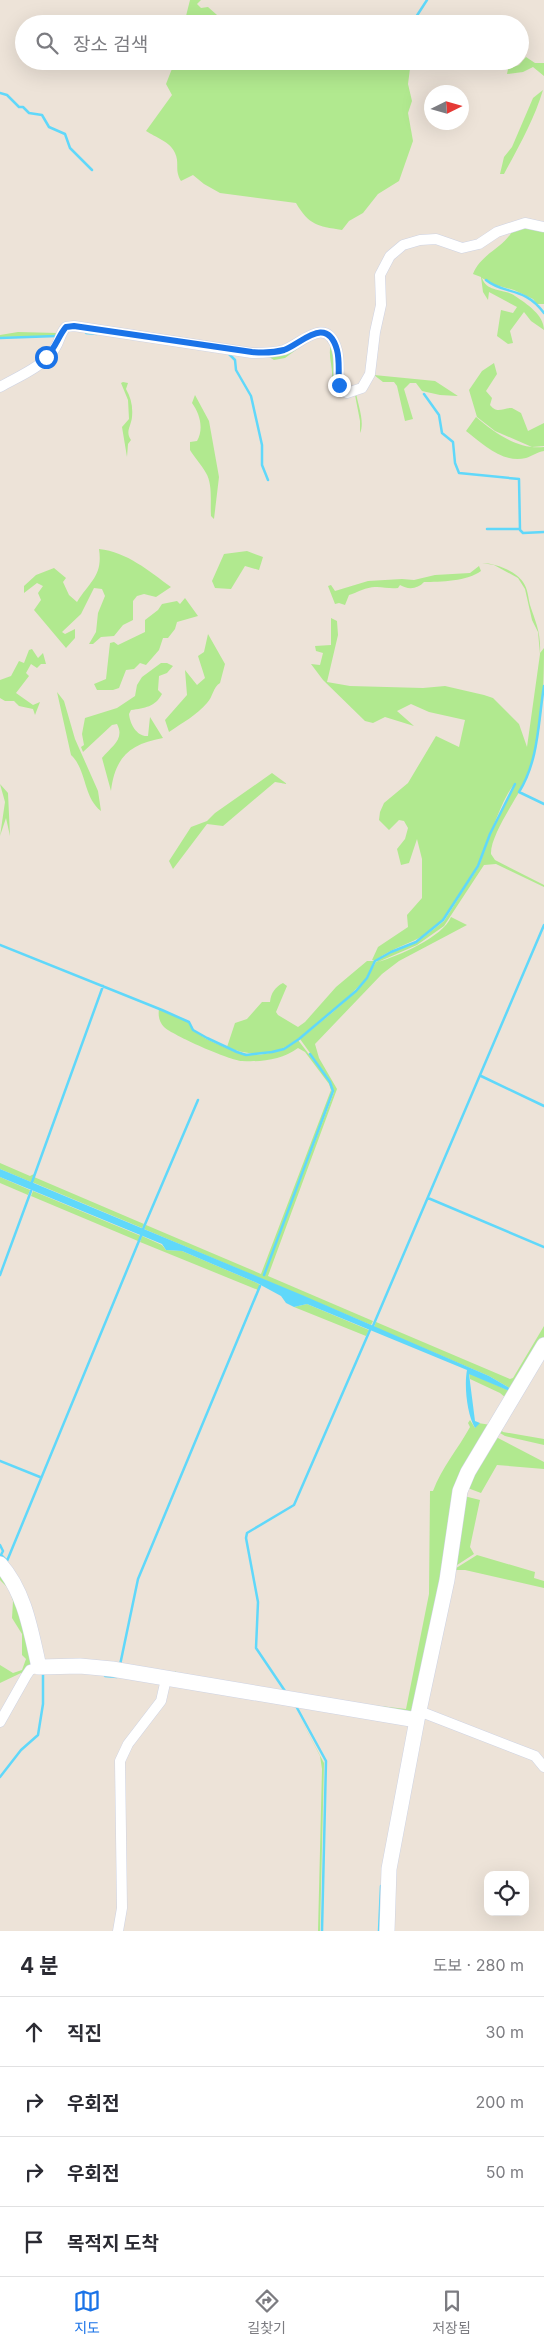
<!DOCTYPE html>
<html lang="ko">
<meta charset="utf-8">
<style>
:root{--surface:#fff;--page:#f2f2f3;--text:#2b2b33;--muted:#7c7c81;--line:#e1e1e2;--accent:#1a73e8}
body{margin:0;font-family:Inter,"Noto Sans KR",sans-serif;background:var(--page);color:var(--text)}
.controls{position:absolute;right:15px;bottom:15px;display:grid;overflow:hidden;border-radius:10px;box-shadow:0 5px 20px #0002}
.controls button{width:45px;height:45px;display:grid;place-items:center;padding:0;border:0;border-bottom:1px solid var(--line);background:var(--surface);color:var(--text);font:25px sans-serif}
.compass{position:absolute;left:424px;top:85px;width:45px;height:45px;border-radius:50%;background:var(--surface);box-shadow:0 5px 20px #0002;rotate:85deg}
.stop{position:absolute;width:15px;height:15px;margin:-11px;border:4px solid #1a73e8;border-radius:50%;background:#fff}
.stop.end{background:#1a73e8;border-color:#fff;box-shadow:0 1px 5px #0008}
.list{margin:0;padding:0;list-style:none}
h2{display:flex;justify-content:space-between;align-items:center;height:65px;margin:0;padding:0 20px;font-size:21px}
h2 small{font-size:16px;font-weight:400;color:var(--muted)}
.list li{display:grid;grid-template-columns:32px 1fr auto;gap:15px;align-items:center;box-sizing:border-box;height:70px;padding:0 20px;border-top:1px solid var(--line)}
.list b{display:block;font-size:19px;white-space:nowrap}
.list em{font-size:16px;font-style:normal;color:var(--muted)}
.icon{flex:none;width:28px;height:28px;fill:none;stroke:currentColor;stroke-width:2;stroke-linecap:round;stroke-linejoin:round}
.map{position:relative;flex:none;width:544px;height:1931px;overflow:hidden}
.search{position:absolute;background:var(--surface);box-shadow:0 5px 20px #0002;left:15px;right:15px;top:15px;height:55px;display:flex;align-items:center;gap:12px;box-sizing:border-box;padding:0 18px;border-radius:28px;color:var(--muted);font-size:19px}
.sheet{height:345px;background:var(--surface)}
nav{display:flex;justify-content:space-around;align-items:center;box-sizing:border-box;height:70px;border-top:1px solid var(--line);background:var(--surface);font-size:14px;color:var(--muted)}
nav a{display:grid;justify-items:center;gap:2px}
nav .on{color:var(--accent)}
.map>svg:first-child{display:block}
.green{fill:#b1e98f}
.water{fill:#60d8fa}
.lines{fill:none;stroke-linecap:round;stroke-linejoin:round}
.stream{stroke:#60d8fa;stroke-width:2.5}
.street-casing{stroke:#ced3e3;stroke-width:11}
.secondary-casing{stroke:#ced3e3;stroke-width:16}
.street{stroke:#fff;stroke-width:10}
.secondary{stroke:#fff;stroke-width:15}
.route{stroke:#1a73e8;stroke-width:6}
</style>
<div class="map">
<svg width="544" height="1931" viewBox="0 0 544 1931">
<rect width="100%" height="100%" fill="#ede3d8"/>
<path class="green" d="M190,0H201L197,4L201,8L208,7L217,15L245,24H184Z
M526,57L535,63H544V76L533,67L523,72L507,74L508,69L519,65Z
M175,61H411L408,84L412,101L408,113L413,141L399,181L378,194L363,213L349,221L342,230C317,226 309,225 296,203L220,193L204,184L193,175L181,181C174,169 180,164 175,153C171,142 155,137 146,131L172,95L166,84Z
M543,90C534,120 519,146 504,174H500L504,157L512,147L533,98Z
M520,227L544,229V304H537L533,299L514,290L492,284L482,278C487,293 504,288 515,296C527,304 544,315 544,330L531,321L524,312L510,331L513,343L508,344L497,336L501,310L513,313L517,307L489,292L488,300L483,292L481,277L473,274C481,253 505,248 514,228Z
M18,332L58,333V336L0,337V335Z
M314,334L326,335C344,351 328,379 346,394L356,393C358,405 365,422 360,433V421L355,395H344L331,383C335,370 327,357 331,344C327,338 323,335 315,336L285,358L274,360L269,357L268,354L286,350Z
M494,363L497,374L486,391L492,398L490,405C498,415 503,407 512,408L521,413L528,431L544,423V446L532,447L495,431L477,417L469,390L482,371Z
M374,375L435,381L458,396L440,395L422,391L416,383H410L404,389L413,419L405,421L397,386L394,382H383Z
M123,382L128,383L126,389C131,398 133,406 132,417C131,427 125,431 131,440L128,444L127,457L122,427L129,419L128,400L121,383Z
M195,395L209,421L219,477L214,519L211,516C210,502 213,485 206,473C201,464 195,458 190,450V442L197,441C204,429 200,414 192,403Z
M476,417C495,433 518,450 544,447V451C537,452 532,456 526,458C502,464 482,443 466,431Z
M99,549C127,552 149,571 171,587L156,597L144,594L137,596L133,601V620L123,625L114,636L101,637L93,644H89L96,632L98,613L105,596L102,589L94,588L81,614L62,632L65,634L75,629V638L66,648L34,610L41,600L38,593L43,586L37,583L24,593V586L36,575L54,568L66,578L63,582L69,595L77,602C90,581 103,576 99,549Z
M247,551L263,557L259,570L245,566L231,589L215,588L212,581L224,554Z
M482,563C495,563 516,571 523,582C528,589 528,597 530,605C536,623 541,633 540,653L544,648C544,688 542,745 525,781C517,798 490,836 491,854L495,860L544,885V887L496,864L484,865L444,926L417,945L378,962C398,956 443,937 451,917L467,925L399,961L382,974L315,1044L319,1058L337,1089L268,1276L373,1321L371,1325L144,1229L146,1225L261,1274L331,1090L329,1084L305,1052L298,1048C282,1060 262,1062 242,1061C231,1061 172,1035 164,1027C159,1022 158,1015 159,1009L189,1022C194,1033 204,1038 215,1043C248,1058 266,1060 298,1040L330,1082L332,1092L330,1099L264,1275L334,1092L331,1082L300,1039C327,1016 359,995 376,962H378L376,961L391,952L416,943L444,921L479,866L490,835L515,784C503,794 487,846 479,863C470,882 456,903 443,919C425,942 396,944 375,961L372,960L378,947L408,927L407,915L422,898V859L417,839L409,863L401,865L397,849L405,839L408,828L404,821L399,820L389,830L379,820L380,812L384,803L408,783L436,736L459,747L465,720L429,712L411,704L397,711L414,726L385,717L373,723L365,721L323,680L311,664L320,665L323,653L316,651L315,646L331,645V618L337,621L338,635L327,682L350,686L423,688L445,686L484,695L493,698L519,724L527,747L540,654L538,632L532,620L525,589L518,578L494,565Z
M479,566L481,571C468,581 440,582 424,582C418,589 408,590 400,585L398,588C390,589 384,587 377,587C368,586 358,592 349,595L345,605L339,603L335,604L328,586L331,585L335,591L368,581L402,579L414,580L435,575L470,573Z
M185,598L198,616L177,622L175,629L168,638H163L159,650L146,665L140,663L134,669L126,670L119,688L113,690H97L94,684L106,679L110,643L114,642L118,645L145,632V620L158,610L162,604L177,601L180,604Z
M208,634L225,664L220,683C213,687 213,697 207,703C197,715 182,723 169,732L165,720L187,695L185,670L197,685L205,678L198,656L204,652Z
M32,649L38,658L43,653L46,664H41L37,668L31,664L26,673L29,676L16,693L33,705L40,702L35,715L33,709L19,706L14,701H5L0,698V680L11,676L19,661L24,663L29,650Z
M161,663H167L173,666L167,673L159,676L158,690L162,694C155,707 145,708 131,710L129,714C130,724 137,737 148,736L150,717L163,738C130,744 115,757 111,791L102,758C112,746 125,739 117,724L112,725L83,752L81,747L84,745L82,734L85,718L117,708L135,696L137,685L142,677Z
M57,692L64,701L75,739L98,791L101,811C83,797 87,770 71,755Z
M272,773L287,784L275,782L223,826L207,824L173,869L169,861L191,827L207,821L215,813Z
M0,784L8,793L10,836L6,818L0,836L5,802Z
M367,961H375C372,967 369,973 366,978C354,994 301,1040 283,1048C265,1056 245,1055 227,1047L235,1023L247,1019L262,1002H270C271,993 275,987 283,983L287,986L276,1012L278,1015L298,1027L305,1022L336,987Z
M0,1163L30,1176L34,1174L31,1182L0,1169Z
M0,1177L30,1190L28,1195L0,1183Z
M34,1177L144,1224L142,1228L32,1182Z
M33,1191L141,1236L138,1241L31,1196Z
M142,1236L162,1245L166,1250L182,1251L257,1283L260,1285L258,1290L140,1242Z
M307,1304L369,1330L366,1336L294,1307Z
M376,1322L510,1379L513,1378L544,1326V1342L467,1472L458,1494L442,1592L417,1713L403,1715L179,1679L175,1675V1671L180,1676L286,1695L406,1709L429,1594L430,1491H433C442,1467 458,1449 470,1427L468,1423L470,1420L475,1428L478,1423L491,1425L506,1398L500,1393L470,1379L469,1373L512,1392L513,1390L489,1376L374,1327Z
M499,1428L503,1432L544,1439V1445L505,1436L495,1430Z
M498,1438L544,1462V1469L497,1465L481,1493L465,1487L493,1439Z
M464,1496L480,1500L470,1547L474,1554L451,1569Z
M477,1555L535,1572L534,1578L544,1581V1588L465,1570H453L422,1711L453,1570Z
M0,1566L7,1576L36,1665L25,1674L21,1673L0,1683V1665L13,1673L22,1670L26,1659L22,1655V1634L12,1618L13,1601L9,1589L0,1580Z
M297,1712L324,1763L320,1931H318L322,1769L320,1756Z"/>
<path class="water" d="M0,1169L302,1295L489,1376L513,1390L512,1392L469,1374L475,1421L480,1423L475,1428C467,1414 464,1386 467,1370L307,1304L294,1307L286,1303L281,1296L257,1283L182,1251L166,1250L162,1244L0,1177Z"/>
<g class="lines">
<path class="stream" d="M404,24L416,17L427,0
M0,93L7,95L19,107H23L29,113L42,115L49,127L65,134L70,148L92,170
M486,280C504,295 524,286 544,313
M86,333L97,334
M0,338L57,336
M228,353L235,360L236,370L251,396L262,445V465L268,480
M424,394L439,415L442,433L453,442L455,463L459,473L519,479L520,530L523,533L544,532
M487,529H520
M544,686C538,722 539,760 519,792L544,804
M0,945L162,1010L189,1022L193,1030L207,1038L237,1052L246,1055L272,1052L284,1049L299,1039L356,991L367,978L375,961L391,952L416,942L443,920L478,866L490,834L515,784
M481,1076L544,1106
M32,1182L103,986
M428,1198L544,1247
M143,1229L198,1100
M0,1275L31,1191
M264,1275L333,1091L330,1082L310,1054
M373,1326L544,925
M0,1461L40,1477
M0,1545L3,1551L1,1555L6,1560
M7,1561L141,1236
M120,1665L138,1579L260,1286
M105,1676L117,1677
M285,1691L256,1648L258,1602L246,1538L247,1533L294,1505L370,1330
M296,1706L326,1761L322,1931
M0,1777L21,1750L38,1735L43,1704V1673
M379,1931L381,1886"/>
<defs>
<path id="street" d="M0,387C19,376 43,367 55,348C60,341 60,333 66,327L74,326L252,353C263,353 273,353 284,350C301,344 327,314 337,350C340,361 338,374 339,385L347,393L362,388L370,374L375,332L381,305L380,275L390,256L403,245L420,240L436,239L462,248L479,244L497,232L525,223L544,227
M419,1711L535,1756L544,1767
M0,1722L26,1676L30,1670L39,1667
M118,1931L122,1908L120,1761L128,1744L161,1701L166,1679"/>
<path id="secondary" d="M0,1564C25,1592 31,1632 39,1667L80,1666L112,1669L417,1720
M387,1931L389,1869L417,1720L447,1580L460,1491L468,1472L544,1345"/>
</defs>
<use href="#street" class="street-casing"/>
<use href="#secondary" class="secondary-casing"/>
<use href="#street" class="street"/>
<use href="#secondary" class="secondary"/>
</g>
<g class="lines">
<path class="route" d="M46,357C56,348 58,336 66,327L74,326L252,352C263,353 273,353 284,350C301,344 327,314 337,350C340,361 338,374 339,385"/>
</g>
</svg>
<div class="controls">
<button><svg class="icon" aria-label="locate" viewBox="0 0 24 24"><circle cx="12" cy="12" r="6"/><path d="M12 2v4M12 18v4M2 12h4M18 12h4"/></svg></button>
</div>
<svg class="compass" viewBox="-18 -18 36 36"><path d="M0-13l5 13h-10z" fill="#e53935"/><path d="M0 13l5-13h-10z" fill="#7c7c81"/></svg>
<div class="stop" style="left:46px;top:357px"></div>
<div class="stop end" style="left:339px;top:385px"></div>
<div class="search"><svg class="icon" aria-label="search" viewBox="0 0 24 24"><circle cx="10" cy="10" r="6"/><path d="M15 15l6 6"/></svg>장소 검색</div>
</div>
<section class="sheet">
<h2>4 분<small>도보 · 280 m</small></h2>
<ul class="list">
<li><svg class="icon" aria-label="ahead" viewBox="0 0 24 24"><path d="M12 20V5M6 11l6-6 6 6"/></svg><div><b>직진</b></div><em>30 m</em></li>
<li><svg class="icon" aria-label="right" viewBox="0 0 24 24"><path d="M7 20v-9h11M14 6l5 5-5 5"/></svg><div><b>우회전</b></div><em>200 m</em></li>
<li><svg class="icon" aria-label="right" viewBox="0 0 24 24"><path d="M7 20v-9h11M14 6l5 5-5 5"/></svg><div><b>우회전</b></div><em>50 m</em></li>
<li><svg class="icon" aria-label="arrive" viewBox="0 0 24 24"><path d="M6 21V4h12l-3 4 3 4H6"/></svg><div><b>목적지 도착</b></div></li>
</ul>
</section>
<nav>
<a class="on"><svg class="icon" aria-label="map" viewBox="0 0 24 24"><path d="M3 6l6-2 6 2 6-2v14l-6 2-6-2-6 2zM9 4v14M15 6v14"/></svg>지도</a>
<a><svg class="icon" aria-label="directions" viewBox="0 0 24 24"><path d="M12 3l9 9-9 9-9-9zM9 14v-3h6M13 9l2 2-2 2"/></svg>길찾기</a>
<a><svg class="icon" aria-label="saved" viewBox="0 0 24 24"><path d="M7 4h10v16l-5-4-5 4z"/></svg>저장됨</a>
</nav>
